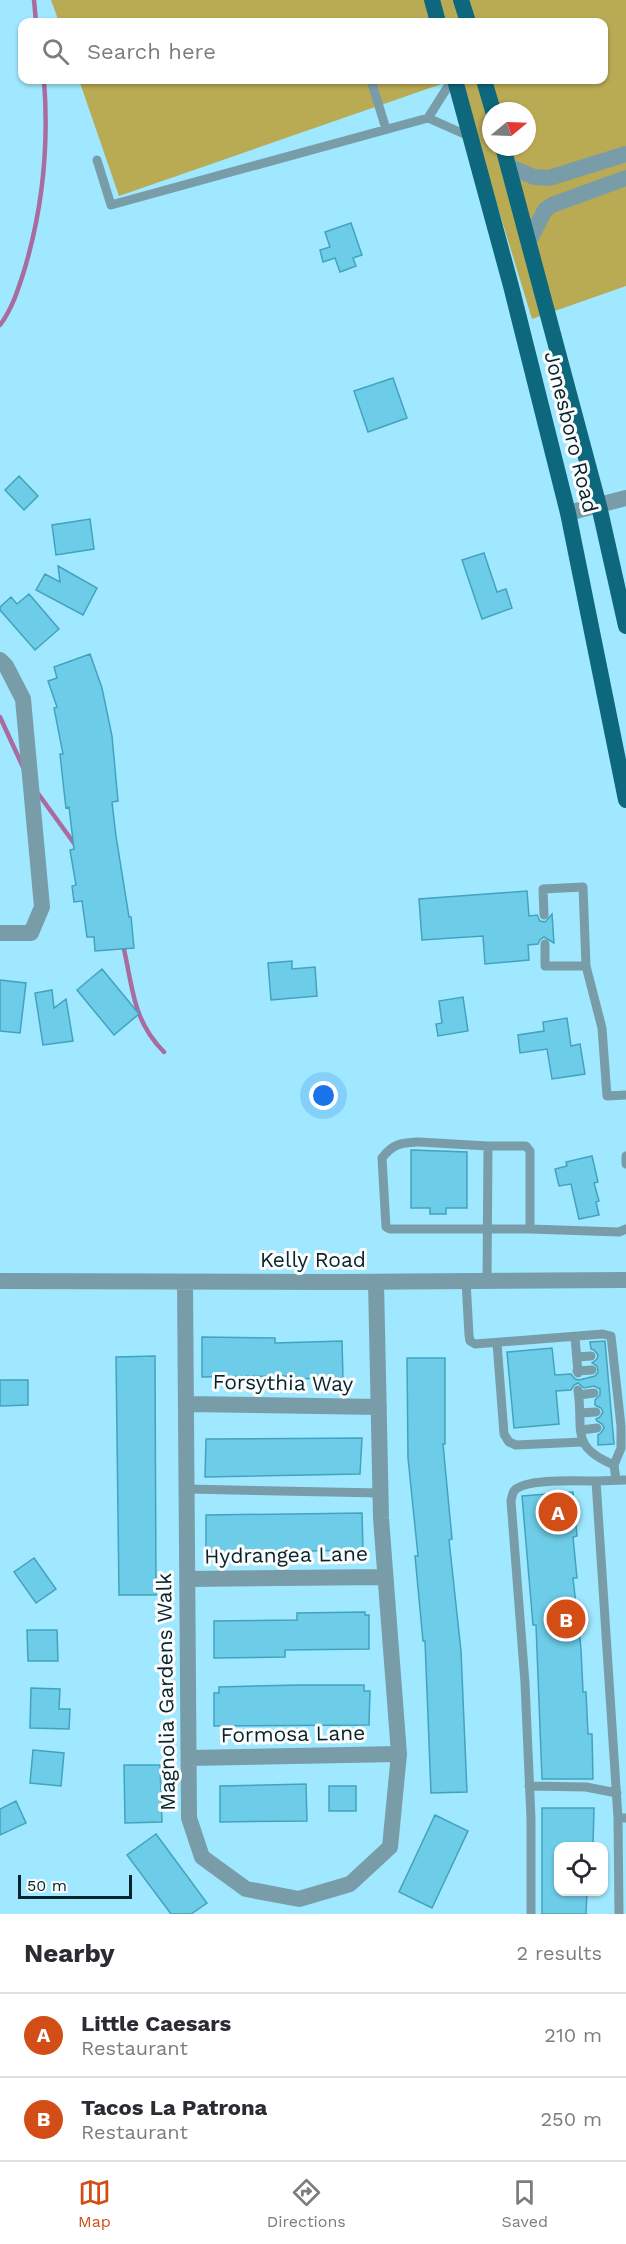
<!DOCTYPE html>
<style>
:root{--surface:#fff;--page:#f7f7f7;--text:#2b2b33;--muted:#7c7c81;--line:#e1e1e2;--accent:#d34d16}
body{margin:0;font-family:"Work Sans",sans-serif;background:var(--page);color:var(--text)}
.controls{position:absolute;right:18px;bottom:18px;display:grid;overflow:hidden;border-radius:12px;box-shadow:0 2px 4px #0004}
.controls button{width:54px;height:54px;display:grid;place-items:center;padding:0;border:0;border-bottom:2px solid var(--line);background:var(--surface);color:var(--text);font:30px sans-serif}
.compass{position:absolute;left:482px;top:102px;width:54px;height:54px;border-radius:50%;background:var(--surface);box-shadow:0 2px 4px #0004;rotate:71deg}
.scale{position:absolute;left:18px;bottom:15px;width:114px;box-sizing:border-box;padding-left:6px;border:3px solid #05242c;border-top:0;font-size:16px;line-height:21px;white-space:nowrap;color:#05242c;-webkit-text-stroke:4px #fcfcfc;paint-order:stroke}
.you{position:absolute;left:324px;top:1096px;width:21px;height:21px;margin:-15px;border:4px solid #fff;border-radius:50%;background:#1a73e8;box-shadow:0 0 0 9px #1a73e833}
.badge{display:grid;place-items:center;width:39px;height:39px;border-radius:50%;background:var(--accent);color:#fff;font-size:20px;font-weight:700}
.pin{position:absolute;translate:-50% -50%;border:3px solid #fff;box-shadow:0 2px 6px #0006}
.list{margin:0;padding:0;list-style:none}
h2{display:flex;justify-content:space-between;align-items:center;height:78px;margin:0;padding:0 24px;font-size:26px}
h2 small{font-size:20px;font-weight:400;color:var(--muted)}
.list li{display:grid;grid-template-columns:39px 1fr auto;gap:18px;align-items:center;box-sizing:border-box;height:84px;padding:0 24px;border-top:2px solid var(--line)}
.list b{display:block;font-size:22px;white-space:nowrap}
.list p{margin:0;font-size:20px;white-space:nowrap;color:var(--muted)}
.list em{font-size:20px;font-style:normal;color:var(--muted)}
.icon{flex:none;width:33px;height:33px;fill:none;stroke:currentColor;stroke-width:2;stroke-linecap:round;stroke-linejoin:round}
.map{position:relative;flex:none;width:626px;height:1914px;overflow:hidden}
.search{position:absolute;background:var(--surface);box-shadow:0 2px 4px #0004;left:18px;right:18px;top:18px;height:66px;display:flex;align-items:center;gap:15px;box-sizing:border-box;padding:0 21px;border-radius:12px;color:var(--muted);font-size:22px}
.sheet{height:246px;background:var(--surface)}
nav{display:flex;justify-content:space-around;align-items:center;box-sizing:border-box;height:84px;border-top:2px solid var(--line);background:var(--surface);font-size:16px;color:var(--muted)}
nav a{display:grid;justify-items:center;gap:3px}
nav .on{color:var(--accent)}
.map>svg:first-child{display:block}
.green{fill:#b9aa54;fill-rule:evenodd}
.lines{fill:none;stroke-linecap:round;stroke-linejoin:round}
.stream{stroke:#a96ca0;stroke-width:4.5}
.building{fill:#6dcce7;stroke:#42a3be;stroke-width:1.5}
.service{stroke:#789da9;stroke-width:9}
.minor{stroke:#789da9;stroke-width:16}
.primary{stroke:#0e687d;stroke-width:16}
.labels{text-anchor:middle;stroke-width:6;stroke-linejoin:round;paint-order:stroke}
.street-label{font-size:21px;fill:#05242c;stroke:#fcfcfc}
</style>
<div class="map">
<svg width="626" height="1914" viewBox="0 0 626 1914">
<rect width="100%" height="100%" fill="#a0e8ff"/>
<path class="green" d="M51,0H626V286L532,319L459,80H604V22H59ZM491,111H527V147H491Z
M79,80H453L119,196Z"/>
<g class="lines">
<path class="stream" d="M34,0L36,22
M0,325C12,309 18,290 24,271C43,208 49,145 44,80
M0,717L23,767
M37,792L76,846
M123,945C133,987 132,1020 164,1052"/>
</g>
<path class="building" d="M351,223L362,255L353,258L356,266L340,272L335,258L323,262L320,250L330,247L325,232Z
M393,378L407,418L368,432L354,391Z
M19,476L38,496L24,510L5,490Z
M90,519L94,549L56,555L52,525Z
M484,553L497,592L506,589L512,608L482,619L462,560Z
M58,566L97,588L83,615L36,590L45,574L60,582Z
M29,594L59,629L35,650L0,610V607L11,597L17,604Z
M90,654L102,688L112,736L118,801L112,802L116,836L129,917H131L134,948L95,951L94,937H87L82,901L74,902L72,886L76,885L70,850L74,849L69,807L66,808L64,791L60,754H63L54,708L57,707L48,681L57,678L54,667Z
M527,891L529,916L537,915L540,921L545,922L552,914L554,943L544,937L540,940L538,944L528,945L529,960L485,964L483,936L422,940L419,899Z
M292,961V969L315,967L317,996L271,1000L268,963Z
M102,969L139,1014L114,1035L77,990Z
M0,980L26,983L20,1033L0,1031Z
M52,990L54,1008L66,999L73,1041L43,1045L35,993Z
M463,997L468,1031L438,1036L436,1024L442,1023L439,1001Z
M567,1018L571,1046L580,1044L585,1074L552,1079L547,1049L520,1053L518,1035L544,1031L543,1022Z
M411,1150L467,1152V1208H446V1214H430V1208H411Z
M592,1156L598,1182L594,1183L599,1201L596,1202L599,1215L579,1219L571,1184L559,1186L555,1169L567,1166L566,1162Z
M202,1337L275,1338V1343L342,1341L343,1378L286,1379V1376L202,1377Z
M605,1341L614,1444L598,1445V1435L601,1433L604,1428L602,1424L597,1421L596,1419L600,1417L603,1412L601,1408L595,1405V1400L600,1395V1389L594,1386L584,1388L578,1383L574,1385L571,1390L556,1391L559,1424L514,1428L507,1352L552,1348L555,1375L571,1374L575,1379L579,1380L595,1376L598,1372L597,1366L592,1363L597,1359L598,1355L594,1350L591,1349L590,1342Z
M155,1356L156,1595H119L116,1357Z
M407,1358H445V1444H443L452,1539L449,1540L461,1651L467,1792L431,1793L425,1641H423L415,1556H418L408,1458Z
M0,1380H28V1405L0,1406Z
M362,1438L360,1474L205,1477L206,1439Z
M573,1492L577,1536L573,1537L577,1578H573L581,1649L583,1692H586L588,1734H592L593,1779H542L536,1625H533L522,1496Z
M362,1513L363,1550L206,1553V1515Z
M34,1558L56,1589L36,1603L14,1572Z
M365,1612V1615H369V1649L285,1650V1657L214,1658V1621L297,1620V1613Z
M27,1630H57L58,1661H28Z
M298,1685H364V1691H370L369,1725L214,1726V1693H219V1687Z
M31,1688L60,1689L59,1709H70L69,1729L30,1728Z
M33,1750L64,1753L61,1786L30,1783Z
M124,1765H160L162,1822L125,1823Z
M306,1784L307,1821L220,1822V1786Z
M329,1786H356V1811H329Z
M16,1801L26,1823L0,1835V1809Z
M542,1808H594L593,1846H558V1892H587L586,1914H542Z
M435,1815L468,1831L432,1908L399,1892Z
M156,1834L207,1903L191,1914H171L127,1855Z"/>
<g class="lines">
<path class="service" d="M371,80L386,129
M428,118L452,80
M97,160L111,205L428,118L471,137
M544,915L543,889L583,887L586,966L602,1028L607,1096L626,1095
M545,944V966H586
M419,1142L488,1146H526L530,1151V1229H390L386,1227L382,1158C393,1143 402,1143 419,1142Z
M626,1156V1164
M530,1229L619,1232L626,1229
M466,1281L469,1335L470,1341L475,1344L603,1334L611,1336L621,1426V1448L614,1465L616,1480
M487,1282L488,1146
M575,1337L578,1373
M497,1343L504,1434L509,1442L516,1445L582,1442
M577,1357L591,1356
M577,1371L592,1370
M578,1390C584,1431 569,1446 614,1465
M579,1395L594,1393
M580,1413L596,1412
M581,1430L597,1428
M626,1480L596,1481L618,1818H626
M187,1489L381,1493
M529,1786L586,1787L617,1793
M618,1818L619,1914
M531,1914V1819L525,1683L511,1501C512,1497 512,1494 514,1491C524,1478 580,1481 596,1481"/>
<path class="minor" d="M508,166L534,177L549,178L626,154
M529,241L545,210L552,205L626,178
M568,513L626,498
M0,660L6,666L23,699L42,907L31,933H0
M0,1281L335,1282L626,1280
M185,1282L189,1818L202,1857L246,1889L299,1899L350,1884L390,1847L399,1754L381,1518L376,1282
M186,1404L379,1407
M187,1579L385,1577
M189,1758L399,1754"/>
<path class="primary" d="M432,0L438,22
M461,0L468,22
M455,80L511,286L568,513L626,800
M484,80L493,111
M503,147L599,506L626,626"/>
</g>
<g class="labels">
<g class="street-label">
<text transform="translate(571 432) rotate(76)" y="7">Jonesboro Road</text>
<text x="313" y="1267">Kelly Road</text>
<text transform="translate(283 1383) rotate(1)" y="7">Forsythia Way</text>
<text transform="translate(286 1555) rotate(-1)" y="7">Hydrangea Lane</text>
<text transform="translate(166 1692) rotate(-91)" y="7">Magnolia Gardens Walk</text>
<text transform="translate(293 1734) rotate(-1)" y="7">Formosa Lane</text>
</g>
</g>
</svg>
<div class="controls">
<button><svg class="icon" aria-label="locate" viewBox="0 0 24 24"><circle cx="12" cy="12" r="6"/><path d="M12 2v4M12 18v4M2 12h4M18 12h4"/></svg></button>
</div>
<svg class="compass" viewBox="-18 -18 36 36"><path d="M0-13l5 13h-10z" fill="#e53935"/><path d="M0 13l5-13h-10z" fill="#7c7c81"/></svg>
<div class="scale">50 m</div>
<div class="you"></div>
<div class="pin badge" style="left:558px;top:1512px">A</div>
<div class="pin badge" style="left:566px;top:1619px">B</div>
<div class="search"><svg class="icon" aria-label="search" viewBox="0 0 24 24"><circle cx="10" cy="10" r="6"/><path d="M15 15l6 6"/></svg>Search here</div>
</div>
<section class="sheet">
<h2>Nearby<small>2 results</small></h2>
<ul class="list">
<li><span class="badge">A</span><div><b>Little Caesars</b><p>Restaurant</p></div><em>210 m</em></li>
<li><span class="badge">B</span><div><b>Tacos La Patrona</b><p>Restaurant</p></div><em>250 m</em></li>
</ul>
</section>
<nav>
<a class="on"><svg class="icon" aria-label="map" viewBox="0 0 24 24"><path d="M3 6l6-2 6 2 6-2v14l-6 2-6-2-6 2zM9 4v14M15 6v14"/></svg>Map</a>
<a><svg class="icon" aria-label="directions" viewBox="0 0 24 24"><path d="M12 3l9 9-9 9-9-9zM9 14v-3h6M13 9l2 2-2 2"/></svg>Directions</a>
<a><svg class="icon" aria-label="saved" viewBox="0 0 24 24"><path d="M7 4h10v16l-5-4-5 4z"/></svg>Saved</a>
</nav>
